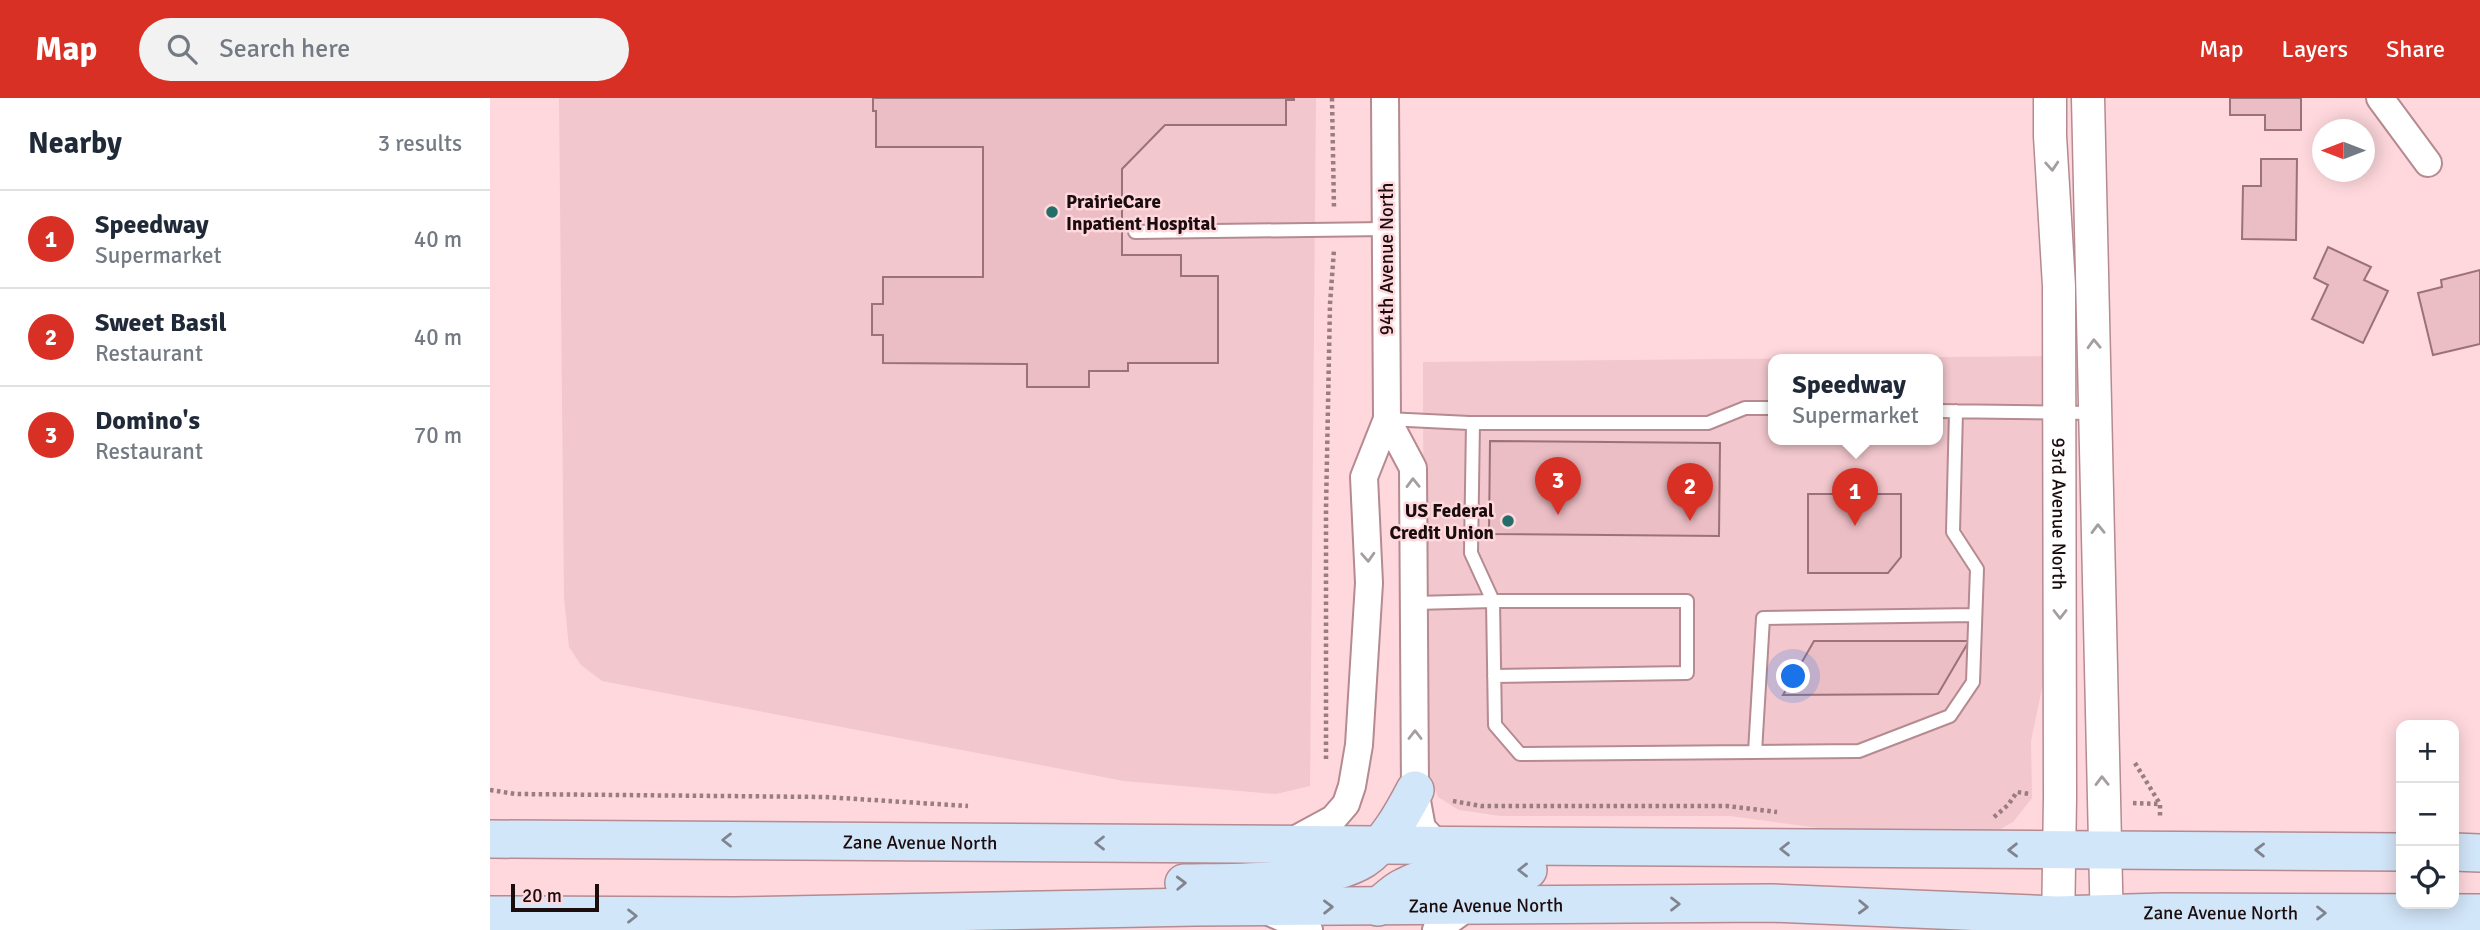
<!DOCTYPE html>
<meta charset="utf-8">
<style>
:root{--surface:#fff;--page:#f2f2f3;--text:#1f2937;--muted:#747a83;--line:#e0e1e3;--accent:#d93025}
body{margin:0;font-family:Signika,sans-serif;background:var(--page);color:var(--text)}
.controls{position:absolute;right:21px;bottom:21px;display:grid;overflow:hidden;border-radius:14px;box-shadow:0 4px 18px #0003}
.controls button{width:63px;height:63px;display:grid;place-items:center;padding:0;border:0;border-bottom:2px solid var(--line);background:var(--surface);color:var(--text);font:35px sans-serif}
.compass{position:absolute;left:1822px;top:21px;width:63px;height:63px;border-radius:50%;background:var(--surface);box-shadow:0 4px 18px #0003;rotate:270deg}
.scale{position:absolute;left:21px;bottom:18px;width:88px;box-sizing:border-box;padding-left:7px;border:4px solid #1b0c0e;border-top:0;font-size:19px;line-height:24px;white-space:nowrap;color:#1b0c0e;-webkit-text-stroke:5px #fed8dd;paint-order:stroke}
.you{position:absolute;left:1304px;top:579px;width:24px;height:24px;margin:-18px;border:5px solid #fff;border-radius:50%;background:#1a73e8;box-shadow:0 0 0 10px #1a73e833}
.badge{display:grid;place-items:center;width:46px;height:46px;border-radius:50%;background:var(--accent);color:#fff;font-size:23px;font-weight:700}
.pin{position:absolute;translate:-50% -58px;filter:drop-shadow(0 2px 4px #0008)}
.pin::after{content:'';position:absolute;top:37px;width:24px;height:21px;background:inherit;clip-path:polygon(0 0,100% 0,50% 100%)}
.popup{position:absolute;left:1278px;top:256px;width:175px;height:91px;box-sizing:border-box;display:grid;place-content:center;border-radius:14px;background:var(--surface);filter:drop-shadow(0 2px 5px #0005);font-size:23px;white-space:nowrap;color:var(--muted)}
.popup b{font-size:26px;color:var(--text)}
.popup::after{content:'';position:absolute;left:50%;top:100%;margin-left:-14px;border:14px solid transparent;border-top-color:var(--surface)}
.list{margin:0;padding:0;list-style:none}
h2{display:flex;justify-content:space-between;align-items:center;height:91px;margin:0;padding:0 28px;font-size:30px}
h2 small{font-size:23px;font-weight:400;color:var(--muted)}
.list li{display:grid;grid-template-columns:46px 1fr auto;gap:21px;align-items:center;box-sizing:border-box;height:98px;padding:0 28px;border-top:2px solid var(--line)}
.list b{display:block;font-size:26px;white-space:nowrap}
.list p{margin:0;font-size:23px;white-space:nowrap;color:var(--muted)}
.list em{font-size:23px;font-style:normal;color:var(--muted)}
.icon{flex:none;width:38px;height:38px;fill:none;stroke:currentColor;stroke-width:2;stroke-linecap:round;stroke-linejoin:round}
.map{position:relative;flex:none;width:1990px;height:832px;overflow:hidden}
header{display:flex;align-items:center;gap:42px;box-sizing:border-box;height:98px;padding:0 35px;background:var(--accent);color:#fff}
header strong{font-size:33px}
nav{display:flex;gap:38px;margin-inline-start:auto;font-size:24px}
.search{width:490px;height:63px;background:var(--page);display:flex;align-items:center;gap:18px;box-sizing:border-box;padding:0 24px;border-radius:38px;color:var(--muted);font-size:26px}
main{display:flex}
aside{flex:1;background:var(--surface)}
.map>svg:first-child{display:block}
.built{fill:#f2c7cd;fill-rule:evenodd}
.building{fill:#ebbdc4;stroke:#9b7278;stroke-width:2}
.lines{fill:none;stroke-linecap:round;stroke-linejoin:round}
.service-casing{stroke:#b58a90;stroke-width:16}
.minor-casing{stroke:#b58a90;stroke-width:30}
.tertiary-casing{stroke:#b58a90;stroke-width:35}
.secondary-casing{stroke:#b58a90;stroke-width:40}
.path{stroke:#997d81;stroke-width:4.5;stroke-dasharray:3.5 3.5;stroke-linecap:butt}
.service{stroke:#fff;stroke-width:12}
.minor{stroke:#fff;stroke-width:26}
.tertiary{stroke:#fff;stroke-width:32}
.secondary{stroke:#d2e6f9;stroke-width:37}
.oneway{stroke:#a49e9f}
.oneway2{stroke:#80848f}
.poi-dot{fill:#246e69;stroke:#fed8dd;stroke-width:2.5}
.labels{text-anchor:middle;stroke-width:5;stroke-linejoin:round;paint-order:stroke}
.poi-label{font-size:19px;font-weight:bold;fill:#1b0c0e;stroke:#fed8dd;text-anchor:start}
.street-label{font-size:19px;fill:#1b0c0e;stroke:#fed8dd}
</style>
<header>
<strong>Map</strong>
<div class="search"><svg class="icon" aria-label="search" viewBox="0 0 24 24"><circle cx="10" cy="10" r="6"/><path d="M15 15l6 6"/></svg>Search here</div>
<nav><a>Map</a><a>Layers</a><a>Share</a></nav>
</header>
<main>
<aside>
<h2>Nearby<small>3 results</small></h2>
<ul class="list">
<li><span class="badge">1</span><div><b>Speedway</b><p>Supermarket</p></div><em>40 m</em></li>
<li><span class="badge">2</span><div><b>Sweet Basil</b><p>Restaurant</p></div><em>40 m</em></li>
<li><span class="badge">3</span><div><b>Domino's</b><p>Restaurant</p></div><em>70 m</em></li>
</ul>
</aside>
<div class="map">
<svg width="1990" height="832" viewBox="0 0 1990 832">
<rect width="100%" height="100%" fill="#fed8dd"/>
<path class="built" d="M69,0H826L820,688L786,696L634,683L112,583L91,567L79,549L74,499Z
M1559,258L1562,542L1541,643L1542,700L1523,724L1505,734L1364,735L1240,718H1011L969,712L948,699L934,662L933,264ZM1283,262H1447V342H1283Z"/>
<path class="building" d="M383,0H804V2H796V27H675L632,71V157H691V178H728V265H638V273H599V289H537V266L393,265V237H382V206H393V179H493V49H386V13H383Z
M1740,0H1811V32H1775V17H1740Z
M1771,61H1807L1806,142L1752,141L1753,88H1771Z
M1838,149L1881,169L1874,182L1898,193L1873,245L1822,221L1838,187L1824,180Z
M1990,172V246L1943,257L1928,195L1952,189L1951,182Z
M1000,343L1230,345L1229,438L999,436Z
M1318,396H1411V459L1398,475H1318Z
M1324,543H1479L1448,596L1293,597Z"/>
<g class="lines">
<defs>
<path id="service" d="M645,134L896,131
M1447,313L1606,315
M897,321L979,325H1218L1255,310H1283
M983,325L981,455L1003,503H1197V575L1004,578
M925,505L1003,503L1005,627L1030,656L1369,653L1460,618L1483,584L1487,471L1463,434L1466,313
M1265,654L1273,520L1485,517"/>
<path id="minor" d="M1890,0L1938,65
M897,321L923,370L925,692L932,730L948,747
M797,746L843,721L856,706L862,688L869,647L879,485L874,379L897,321L895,0
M775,812L819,832
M946,832L981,807"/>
<g id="tertiary">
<path id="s1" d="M1560,0V38L1569,188L1570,699L1568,832"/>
<path d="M1598,0L1617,832"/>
</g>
<g id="secondary">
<path id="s2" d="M0,741L1911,754"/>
<path d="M1964,754L1990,755"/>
<path d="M694,785C743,784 833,787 874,761C896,746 913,715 925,692"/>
<path d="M888,809C896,802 905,793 914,789C950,770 998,772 1038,772"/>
<path id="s3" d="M0,817L244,818L705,809L1281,805L1567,817L1674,814L1990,815"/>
</g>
</defs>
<use href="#service" class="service-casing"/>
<use href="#minor" class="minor-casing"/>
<use href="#tertiary" class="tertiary-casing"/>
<use href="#secondary" class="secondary-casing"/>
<path class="path" d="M842,0L844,111
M836,661V410L840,206L844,152
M1645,665L1670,706V719
M0,692L26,696L335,699L478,708
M963,703L991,708H1237L1287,714
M1643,705L1669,706
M1504,719L1518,707L1527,694L1540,696"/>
<use href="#service" class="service"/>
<use href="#minor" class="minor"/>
<use href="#tertiary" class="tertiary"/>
<use href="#secondary" class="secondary"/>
</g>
<defs><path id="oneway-chevron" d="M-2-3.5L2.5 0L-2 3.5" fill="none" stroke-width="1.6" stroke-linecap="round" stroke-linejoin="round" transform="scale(1.75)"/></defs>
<g class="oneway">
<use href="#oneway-chevron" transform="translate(1562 68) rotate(86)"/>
<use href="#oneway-chevron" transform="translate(1604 246) rotate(-92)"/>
<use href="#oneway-chevron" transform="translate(923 385) rotate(-91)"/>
<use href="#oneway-chevron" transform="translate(1608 431) rotate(-91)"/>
<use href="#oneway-chevron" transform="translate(878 459) rotate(87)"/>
<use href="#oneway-chevron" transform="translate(1570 516) rotate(90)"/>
<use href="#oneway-chevron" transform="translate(925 637) rotate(-90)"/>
<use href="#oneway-chevron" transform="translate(1612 683) rotate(-91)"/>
</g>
<g class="oneway2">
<use href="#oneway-chevron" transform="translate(237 742) rotate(-180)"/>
<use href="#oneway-chevron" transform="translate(610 745) rotate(-180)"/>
<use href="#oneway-chevron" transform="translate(1295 751) rotate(-180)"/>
<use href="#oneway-chevron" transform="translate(1523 752) rotate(179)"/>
<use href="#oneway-chevron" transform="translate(1770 752) rotate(-179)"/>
<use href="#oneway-chevron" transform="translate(1033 772) rotate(-180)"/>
<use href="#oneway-chevron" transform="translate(691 785) rotate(-2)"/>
<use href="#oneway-chevron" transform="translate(1185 806)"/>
<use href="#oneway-chevron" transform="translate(838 809) rotate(-1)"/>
<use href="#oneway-chevron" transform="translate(1373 809) rotate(2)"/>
<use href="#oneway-chevron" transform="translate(1831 815)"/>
<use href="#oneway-chevron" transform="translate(142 818)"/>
</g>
<g class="poi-dot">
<circle cx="562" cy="114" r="7"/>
<circle cx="1018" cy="423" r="7"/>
</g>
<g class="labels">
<g class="poi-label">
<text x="576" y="110">PrairieCare<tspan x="576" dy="22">Inpatient Hospital</tspan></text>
<text x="1004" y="419" text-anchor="end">US Federal<tspan x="1004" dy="22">Credit Union</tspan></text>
</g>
<g class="street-label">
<text transform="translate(896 161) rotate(-90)" y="7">94th Avenue North</text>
<text dy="7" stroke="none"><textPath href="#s1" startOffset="416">93rd Avenue North</textPath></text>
<text dy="7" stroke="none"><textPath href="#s2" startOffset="430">Zane Avenue North</textPath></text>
<text dy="7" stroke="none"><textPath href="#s3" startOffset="996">Zane Avenue North</textPath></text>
<text dy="7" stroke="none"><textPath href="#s3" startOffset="1731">Zane Avenue North</textPath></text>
</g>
</g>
</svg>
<div class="controls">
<button>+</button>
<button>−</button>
<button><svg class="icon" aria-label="locate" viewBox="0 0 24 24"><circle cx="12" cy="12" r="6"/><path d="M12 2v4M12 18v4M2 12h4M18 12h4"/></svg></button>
</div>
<svg class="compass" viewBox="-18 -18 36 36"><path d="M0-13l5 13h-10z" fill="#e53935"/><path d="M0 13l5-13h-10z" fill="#747a83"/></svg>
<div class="scale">20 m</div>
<div class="you"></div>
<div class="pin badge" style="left:1365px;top:428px">1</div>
<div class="popup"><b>Speedway</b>Supermarket</div>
<div class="pin badge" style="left:1200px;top:423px">2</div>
<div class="pin badge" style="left:1068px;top:417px">3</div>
</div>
</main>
